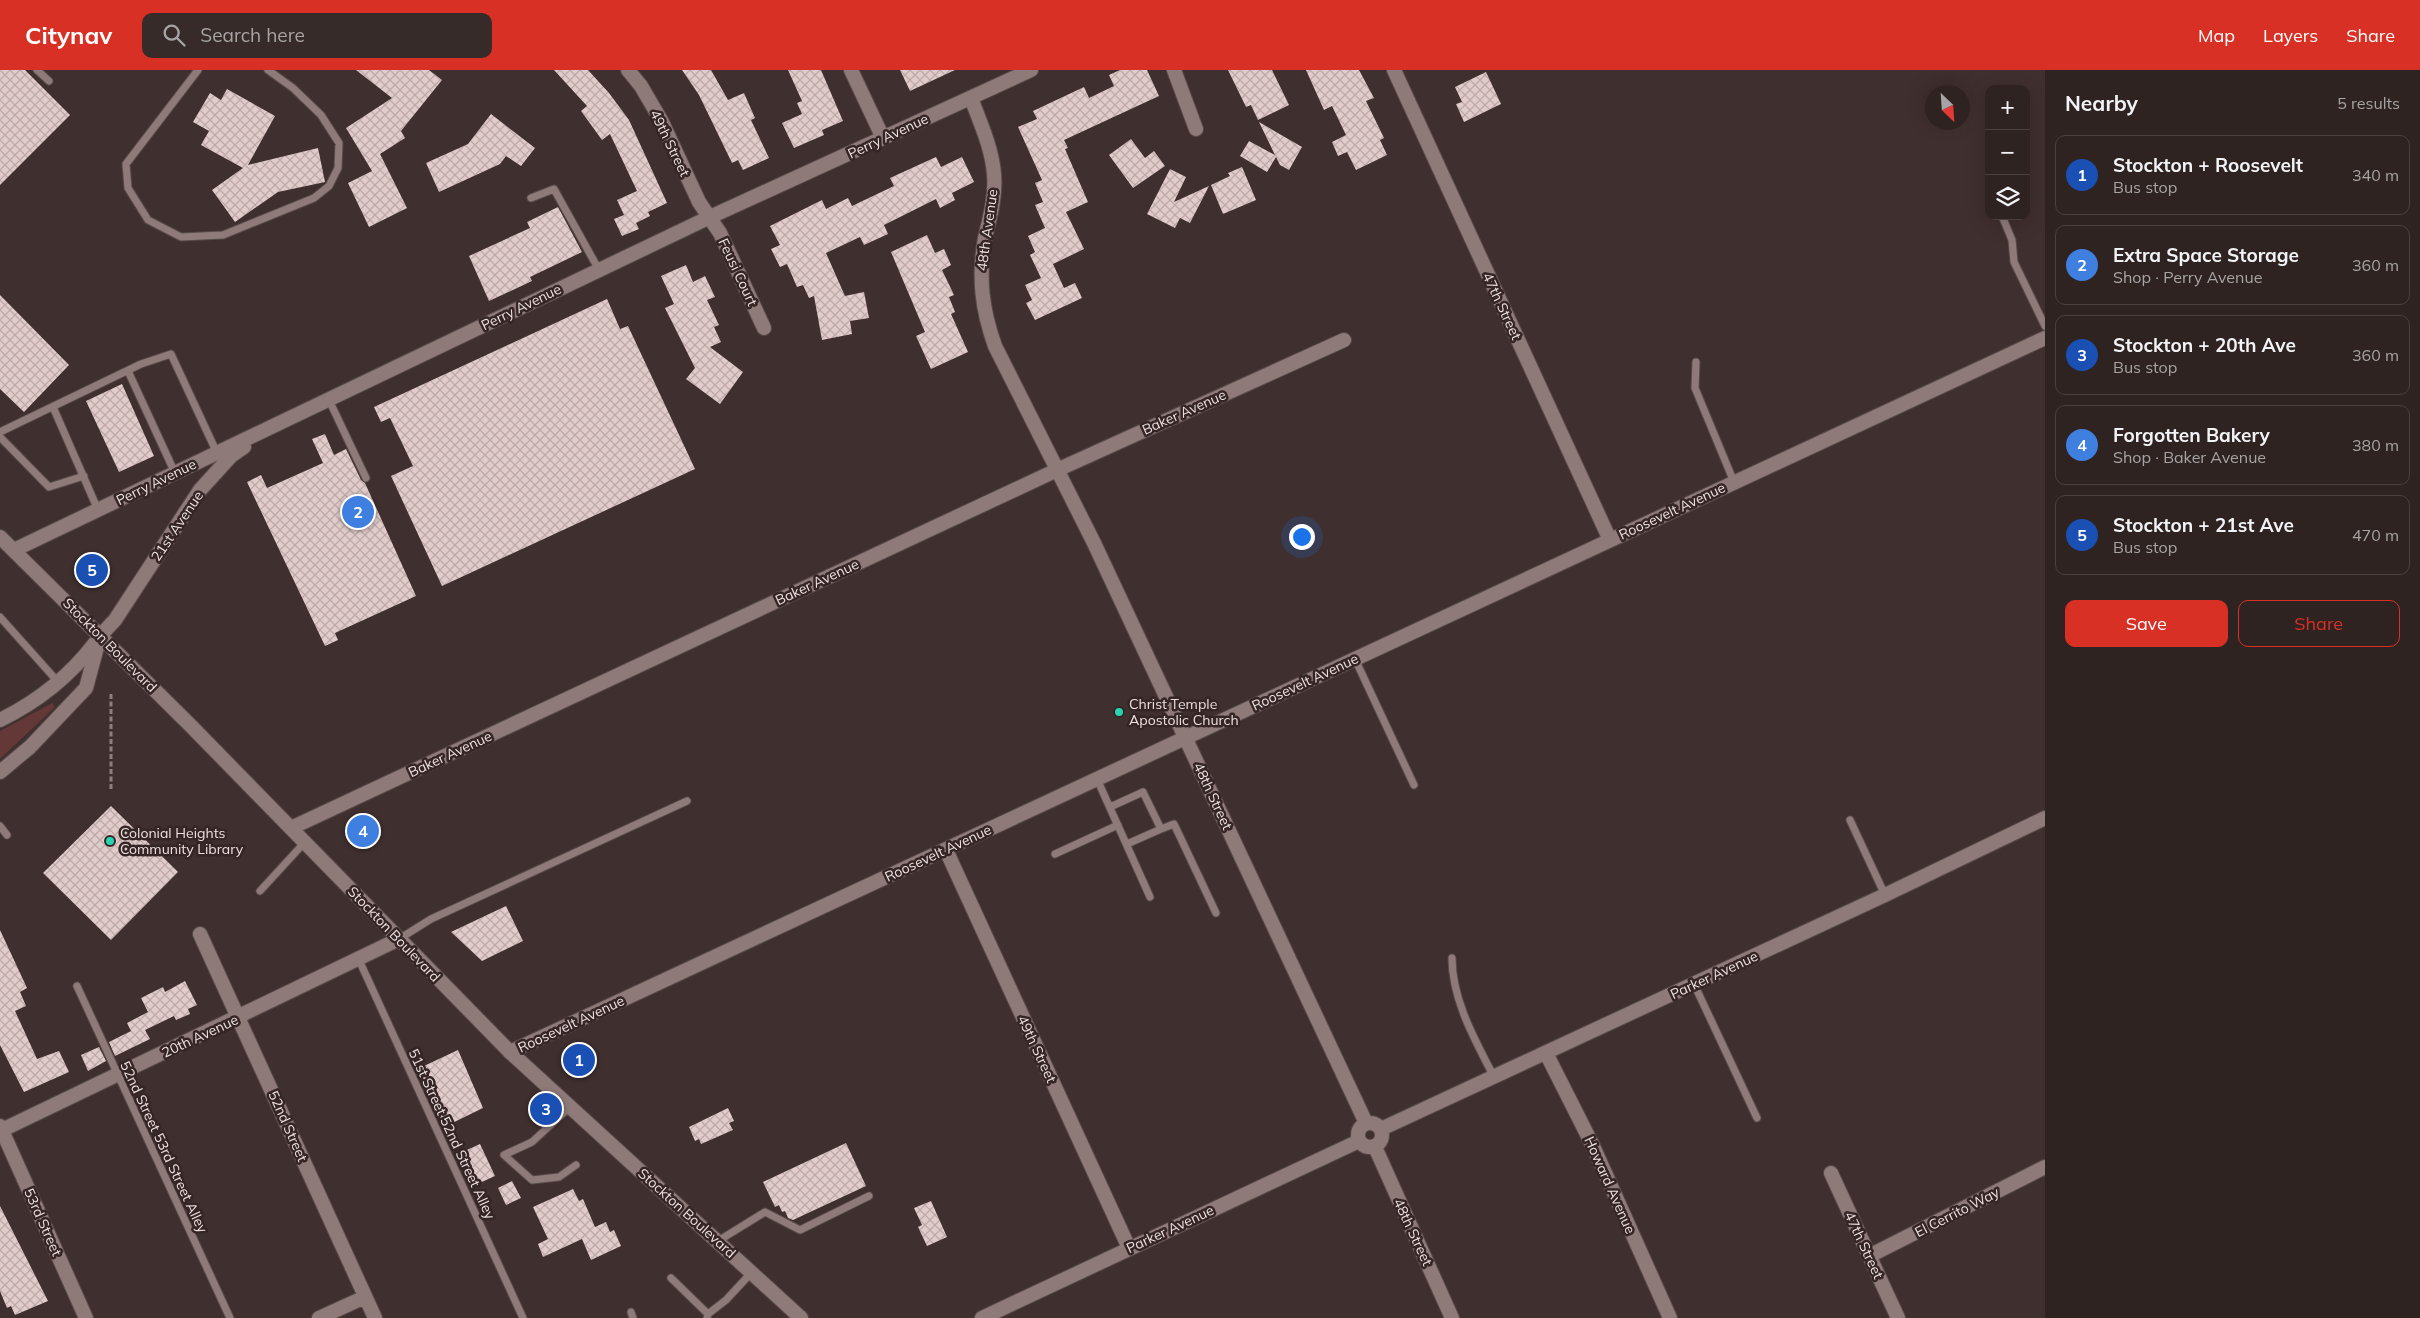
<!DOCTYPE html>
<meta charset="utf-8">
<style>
:root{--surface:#2f2322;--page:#372b2a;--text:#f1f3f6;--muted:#a7a4a5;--line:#4a4040;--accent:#d93025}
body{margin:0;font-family:Mulish,sans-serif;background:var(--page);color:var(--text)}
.controls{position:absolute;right:15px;top:15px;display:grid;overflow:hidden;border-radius:10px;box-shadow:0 5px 20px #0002}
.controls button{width:45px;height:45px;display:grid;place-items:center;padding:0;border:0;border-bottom:1px solid var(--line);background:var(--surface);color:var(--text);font:25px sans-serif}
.compass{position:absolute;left:1925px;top:15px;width:45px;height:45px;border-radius:50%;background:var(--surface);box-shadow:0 5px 20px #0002;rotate:155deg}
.you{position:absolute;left:1301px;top:466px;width:18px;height:18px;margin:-12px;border:4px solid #fff;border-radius:50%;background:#1a73e8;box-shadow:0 0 0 8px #1a73e833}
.badge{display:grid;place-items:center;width:32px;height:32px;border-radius:50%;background:var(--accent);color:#fff;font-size:16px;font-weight:700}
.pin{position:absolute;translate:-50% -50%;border:2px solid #fff;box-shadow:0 1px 5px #0006}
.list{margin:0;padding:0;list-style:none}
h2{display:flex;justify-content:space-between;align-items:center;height:65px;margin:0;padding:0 20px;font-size:21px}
h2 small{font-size:16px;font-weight:400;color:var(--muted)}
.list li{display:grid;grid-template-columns:32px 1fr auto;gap:15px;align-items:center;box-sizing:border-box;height:80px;margin:0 10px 10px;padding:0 10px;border:1px solid var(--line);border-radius:10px}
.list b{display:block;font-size:19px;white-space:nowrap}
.list p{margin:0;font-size:16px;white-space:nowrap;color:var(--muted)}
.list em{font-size:16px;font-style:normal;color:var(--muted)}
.actions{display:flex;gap:10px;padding:15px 20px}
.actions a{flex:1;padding:11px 0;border:1px solid var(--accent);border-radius:10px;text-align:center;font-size:18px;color:var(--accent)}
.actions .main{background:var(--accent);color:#fff}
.icon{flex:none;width:28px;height:28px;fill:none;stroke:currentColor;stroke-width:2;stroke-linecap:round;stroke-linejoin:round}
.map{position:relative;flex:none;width:2045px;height:1248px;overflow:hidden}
header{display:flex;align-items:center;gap:30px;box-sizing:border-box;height:70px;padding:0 25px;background:var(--accent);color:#fff}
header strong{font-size:24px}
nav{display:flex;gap:28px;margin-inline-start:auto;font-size:18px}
.search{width:350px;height:45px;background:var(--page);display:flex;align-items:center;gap:12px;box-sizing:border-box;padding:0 18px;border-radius:10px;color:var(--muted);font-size:19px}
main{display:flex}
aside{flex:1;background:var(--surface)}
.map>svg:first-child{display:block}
.grass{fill:#633837}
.building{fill:url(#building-cross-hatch)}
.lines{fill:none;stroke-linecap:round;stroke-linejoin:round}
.service-casing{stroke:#594b4b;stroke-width:9}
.minor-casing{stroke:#594b4b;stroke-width:16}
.tertiary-casing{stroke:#594b4b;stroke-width:16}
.secondary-casing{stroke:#594b4b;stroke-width:16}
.path{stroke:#8e7f7f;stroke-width:3;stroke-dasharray:5 2.5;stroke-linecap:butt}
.service{stroke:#8e7a79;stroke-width:7}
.minor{stroke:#8e7a79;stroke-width:14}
.tertiary{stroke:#8e7a79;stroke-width:14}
.secondary{stroke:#8e7a79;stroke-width:14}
.poi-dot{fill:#26d5ae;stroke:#352524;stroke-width:2}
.labels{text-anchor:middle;stroke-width:5;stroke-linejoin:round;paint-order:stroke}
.street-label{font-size:14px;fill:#ece0e0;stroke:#352524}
.poi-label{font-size:14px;fill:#ece0e0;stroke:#352524;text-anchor:start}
</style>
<header>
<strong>Citynav</strong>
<div class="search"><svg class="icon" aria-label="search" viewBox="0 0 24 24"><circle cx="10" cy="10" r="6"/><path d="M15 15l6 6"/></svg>Search here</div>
<nav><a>Map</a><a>Layers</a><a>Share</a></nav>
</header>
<main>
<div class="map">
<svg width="2045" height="1248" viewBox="0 0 2045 1248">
<defs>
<pattern id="building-cross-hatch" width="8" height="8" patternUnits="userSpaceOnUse" patternTransform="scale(1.25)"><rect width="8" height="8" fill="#e2cccb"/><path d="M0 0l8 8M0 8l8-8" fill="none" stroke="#bbaaa9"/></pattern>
</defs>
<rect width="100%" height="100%" fill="#3f2f2e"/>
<path class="grass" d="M52,633L55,637L0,689V661Z"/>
<path class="building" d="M0,0H25L70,45L0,115Z
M356,0H429L442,10L401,61L405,68L380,84L407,138L369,157L348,113L372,101L346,58L392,28Z
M554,0H588L609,23L629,50L667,133L648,142L650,146L636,153L639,159L622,166L614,149L624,145L617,130L637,121L610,64L602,70L581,41L587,36Z
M682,0H711L728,30L744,23L755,48L751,50L769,88L743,100L738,90L732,93L699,25Z
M788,0H821L843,51L822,60L824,65L794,78L782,53L802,44L797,33L802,31Z
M900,0H955L910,21Z
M1120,0H1147L1159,26L1064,70L1068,78L1065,79L1088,132L1066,142L1084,179L1053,194L1064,218L1075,213L1082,228L1035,250L1026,233L1032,230L1025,215L1041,208L1030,185L1035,182L1028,166L1045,158L1035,135L1043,132L1035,113L1042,110L1018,57L1037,49L1033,41L1084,17L1089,28L1114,16L1109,5Z
M1228,0H1272L1289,35L1258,50L1251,35L1246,37Z
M1306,0H1359L1374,28L1366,31L1384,68L1380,70L1387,85L1356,100L1347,82L1338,86L1332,72L1346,65L1332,36L1324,40Z
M1486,2L1501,34L1464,52L1456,34L1462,32L1455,17Z
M227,19L275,46L248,95L318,78L325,112L278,122L235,152L212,120L243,98L201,75L209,61L193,52L210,23L221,30Z
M491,44L535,78L521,96L506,86L500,94L439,122L426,93L468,74Z
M1259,52L1302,77L1289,100L1280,95L1276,87L1267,102L1240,86L1249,71L1275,85Z
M1131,69L1145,88L1154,81L1165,96L1133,118L1109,85Z
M936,87L941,97L962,87L974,112L952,123L955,130L940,138L936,129L884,155L888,164L864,175L860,167L826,183L845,226L864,222L869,248L850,251L852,264L822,270L814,226L809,228L803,215L797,217L787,194L780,197L771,179L780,175L770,156L822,130L826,139L848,128L852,136L894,116L890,108Z
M1242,97L1256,130L1223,144L1211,115L1230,106L1228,103Z
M1170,99L1186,107L1174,132L1209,116L1190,153L1180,148L1175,158L1147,144Z
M558,137L582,182L530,207L532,211L489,231L469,186L530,158L527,152Z
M927,165L935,183L944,179L951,195L942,200L954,225L949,227L955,242L951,244L968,282L931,299L916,266L925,262L891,182Z
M686,195L693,212L705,206L715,227L707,230L719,255L714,257L721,272L710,277L743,302L720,334L686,309L695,298L665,238L674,234L661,206Z
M0,225L69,295L24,342L0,319Z
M607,229L620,259L628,256L695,399L442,516L391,406L413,396L390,348L381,352L374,337Z
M122,314L154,386L119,402L86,331Z
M325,364L334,385L346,379L361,410L365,413L416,526L335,563L338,570L325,576L247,412L261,405L267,418L323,393L312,369Z
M111,736L178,802L111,870L43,803Z
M374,750L381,765L360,775L353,760Z
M506,836L523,871L482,891L451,862Z
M0,860L27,918L20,922L26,936L15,941L37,989L59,981L69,1002L24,1022L0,975Z
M185,911L197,935L188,939L190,944L176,950L174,946L145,960L150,969L115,986L109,972L131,961L127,953L148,942L141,928L163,917L165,922Z
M99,977L106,991L88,1001L81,985Z
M458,980L483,1038L444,1057L421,1008L428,1005L424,996Z
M728,1038L734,1051L729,1053L733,1060L701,1074L699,1069L695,1071L689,1057Z
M846,1073L866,1116L793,1150L788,1148L785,1141L782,1142L779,1135L775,1137L763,1112Z
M480,1074L495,1106L473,1116L458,1084Z
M512,1111L521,1128L506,1135L498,1118Z
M573,1119L579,1131L583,1129L595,1157L606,1152L610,1162L614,1160L621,1176L591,1190L582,1169L543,1187L538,1174L548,1169L533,1137Z
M931,1131L947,1167L927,1176L918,1157L922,1155L914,1138Z
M0,1136L48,1231L15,1245L11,1236L7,1238L0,1221Z"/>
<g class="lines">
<defs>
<path id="service" d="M37,0L49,11
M198,0L126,94L128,118L148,150L181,167L223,165L314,128L329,116L338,98L339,73L321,45L293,18L268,0
M531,128L554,119L599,200
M2002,146L2012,170L2014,192L2045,256
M1696,292L1695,318L1734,412
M128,301L175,403
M329,330L366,408
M53,337L98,440
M0,362L141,294L171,284L217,383
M0,367L49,417L84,406
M0,547L59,613
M1355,589L1414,715
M1097,709L1150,827
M1110,737L1143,722L1161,759L1174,754L1216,843
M1850,750L1885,825
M0,756L7,765
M1127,774L1161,759
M1055,784L1118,755
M260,821L305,772
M399,869L431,849L687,731
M1452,888C1452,930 1475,970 1494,1007
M359,890L523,1248
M1694,914L1757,1048
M77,916L230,1248
M570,1037L532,1072L504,1085L532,1110L559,1107L576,1095
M718,1171L765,1142L800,1160L869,1126
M671,1208L708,1244
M631,1242L633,1248
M707,1248L708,1244L726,1230L752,1202"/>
<path id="minor" d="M628,0L641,16L662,52L699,132L720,163L764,258
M851,0L883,68
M1174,0L1196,59
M1394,0L1610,470
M971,28C980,52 992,78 994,104C996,126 990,147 985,168C978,207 982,240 995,276L1094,473L1366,1053
M14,480L710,147L1031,0
M100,566L115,550L200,420L231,386L244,377
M291,758L1057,400L1344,270
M946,780L1129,1178
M200,864L375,1248
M510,982L2045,268
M1546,983L1593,1076L1670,1248
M1358 1065a12 12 0 1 1 24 0a12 12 0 1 1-24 0Z
M0,1056L86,1248
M0,1061L399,869
M1375,1077L1452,1248
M1831,1103L1898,1248
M1869,1186L2045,1097
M319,1248L365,1227"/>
<path id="tertiary" d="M0,650C39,631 69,607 95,573
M0,702L30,677L86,618L100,566
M1381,1059L1885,825L2045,748
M982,1248L1359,1071"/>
<path id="secondary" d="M0,467L190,655L510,982L801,1248"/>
</defs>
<use href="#service" class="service-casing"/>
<use href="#minor" class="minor-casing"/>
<use href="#tertiary" class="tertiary-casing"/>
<use href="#secondary" class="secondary-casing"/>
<path class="path" d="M111,624V719"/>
<use href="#service" class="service"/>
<use href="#minor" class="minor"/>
<use href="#tertiary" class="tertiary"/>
<use href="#secondary" class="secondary"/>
</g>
<g class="poi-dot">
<circle cx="1119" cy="642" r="5"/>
<circle cx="110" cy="771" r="5"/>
</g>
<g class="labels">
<g class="street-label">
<text transform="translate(888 66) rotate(-25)" y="5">Perry Avenue</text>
<text transform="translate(670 73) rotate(64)" y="5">49th Street</text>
<text transform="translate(987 160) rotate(-82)" y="5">48th Avenue</text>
<text transform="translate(738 202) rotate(65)" y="5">Feusi Court</text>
<text transform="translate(1502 236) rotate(65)" y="5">47th Street</text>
<text transform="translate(521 237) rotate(-26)" y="5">Perry Avenue</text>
<text transform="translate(1184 342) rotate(-24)" y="5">Baker Avenue</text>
<text transform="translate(156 412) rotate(-26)" y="5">Perry Avenue</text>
<text transform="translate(1672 441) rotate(-25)" y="5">Roosevelt Avenue</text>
<text transform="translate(177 456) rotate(-56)" y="5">21st Avenue</text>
<text transform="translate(817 512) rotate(-25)" y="5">Baker Avenue</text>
<text transform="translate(110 575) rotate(45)" y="5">Stockton Boulevard</text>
<text transform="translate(1305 612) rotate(-25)" y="5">Roosevelt Avenue</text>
<text transform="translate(450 684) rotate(-25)" y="5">Baker Avenue</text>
<text transform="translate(1213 726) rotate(65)" y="5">48th Street</text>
<text transform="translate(938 783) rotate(-25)" y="5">Roosevelt Avenue</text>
<text transform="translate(394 864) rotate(46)" y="5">Stockton Boulevard</text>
<text transform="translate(1714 905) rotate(-25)" y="5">Parker Avenue</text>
<text transform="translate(571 954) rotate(-25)" y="5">Roosevelt Avenue</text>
<text transform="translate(200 966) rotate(-25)" y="5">20th Avenue</text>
<text transform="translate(1037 979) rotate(65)" y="5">49th Street</text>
<text transform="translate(288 1056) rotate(66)" y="5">52nd Street</text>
<text transform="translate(452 1064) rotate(65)" y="5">51st Street 52nd Street Alley</text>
<text transform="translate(164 1077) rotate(65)" y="5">52nd Street 53rd Street Alley</text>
<text transform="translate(1610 1115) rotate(66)" y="5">Howard Avenue</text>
<text transform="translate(1957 1142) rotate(-27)" y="5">El Cerrito Way</text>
<text transform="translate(687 1143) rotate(42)" y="5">Stockton Boulevard</text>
<text transform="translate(43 1152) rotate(66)" y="5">53rd Street</text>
<text transform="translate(1170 1159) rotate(-25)" y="5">Parker Avenue</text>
<text transform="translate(1413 1162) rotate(65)" y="5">48th Street</text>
<text transform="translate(1864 1175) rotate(65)" y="5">47th Street</text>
</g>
<g class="poi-label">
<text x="1129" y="639">Christ Temple<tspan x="1129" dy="16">Apostolic Church</tspan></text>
<text x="120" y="768">Colonial Heights<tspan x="120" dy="16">Community Library</tspan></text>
</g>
</g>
</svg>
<div class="controls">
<button>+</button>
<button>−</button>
<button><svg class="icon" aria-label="layers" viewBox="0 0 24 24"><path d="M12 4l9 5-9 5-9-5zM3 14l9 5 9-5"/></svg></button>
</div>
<svg class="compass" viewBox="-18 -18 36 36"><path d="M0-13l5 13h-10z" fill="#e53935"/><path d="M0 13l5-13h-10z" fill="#a7a4a5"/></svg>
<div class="you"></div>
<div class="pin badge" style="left:579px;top:990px;background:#1a4fb4">1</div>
<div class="pin badge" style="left:358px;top:442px;background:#3f7fe0">2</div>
<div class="pin badge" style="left:546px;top:1039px;background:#1a4fb4">3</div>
<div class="pin badge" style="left:363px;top:761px;background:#3f7fe0">4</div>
<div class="pin badge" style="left:92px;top:500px;background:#1a4fb4">5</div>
</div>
<aside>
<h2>Nearby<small>5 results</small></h2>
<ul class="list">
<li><span class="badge" style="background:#1a4fb4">1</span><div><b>Stockton + Roosevelt</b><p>Bus stop</p></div><em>340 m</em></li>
<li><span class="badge" style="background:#3f7fe0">2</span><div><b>Extra Space Storage</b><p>Shop · Perry Avenue</p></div><em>360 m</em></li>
<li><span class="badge" style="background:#1a4fb4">3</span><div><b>Stockton + 20th Ave</b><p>Bus stop</p></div><em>360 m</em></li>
<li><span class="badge" style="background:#3f7fe0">4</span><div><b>Forgotten Bakery</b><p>Shop · Baker Avenue</p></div><em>380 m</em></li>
<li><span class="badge" style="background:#1a4fb4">5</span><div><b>Stockton + 21st Ave</b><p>Bus stop</p></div><em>470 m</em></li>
</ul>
<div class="actions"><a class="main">Save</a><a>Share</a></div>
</aside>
</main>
